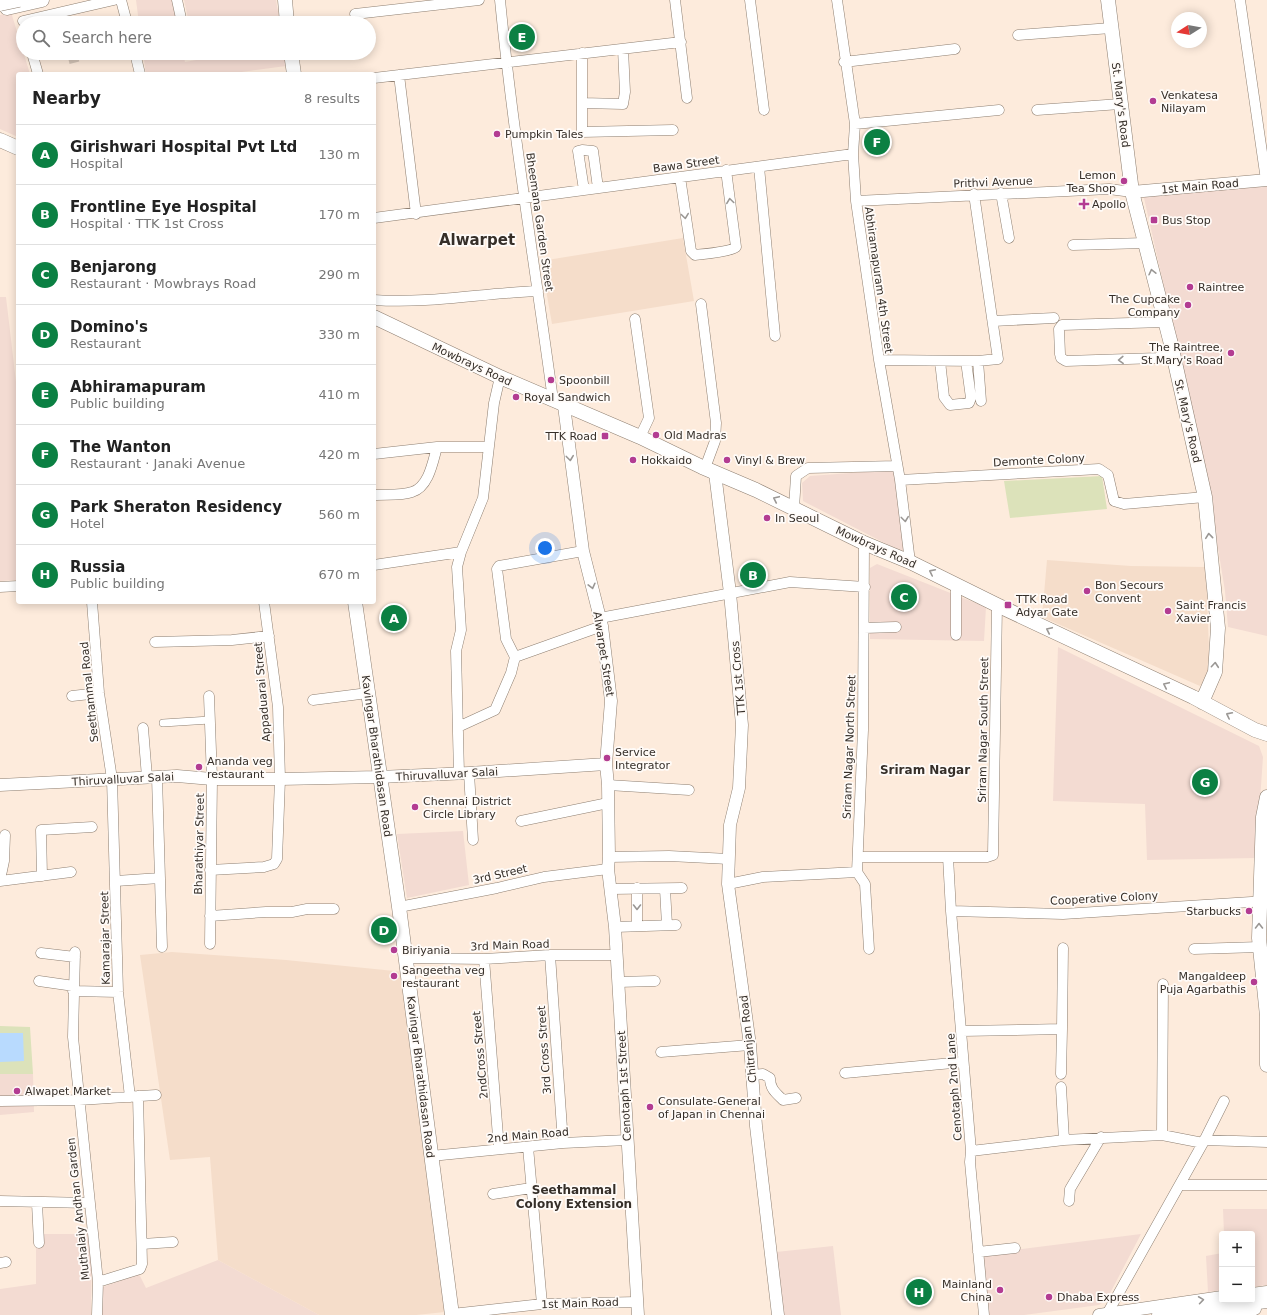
<!DOCTYPE html>
<meta charset="utf-8">
<style>
:root{--surface:#fff;--page:#f2f2f2;--text:#222;--muted:#767676;--line:#e0e0e0;--accent:#0b8043}
body{margin:0;font-family:"DejaVu Sans",sans-serif;background:var(--page);color:var(--text)}
.controls{position:absolute;right:12px;bottom:12px;display:grid;overflow:hidden;border-radius:4px;box-shadow:0 2px 10px #0003}
.controls button{width:36px;height:36px;display:grid;place-items:center;padding:0;border:0;border-bottom:1px solid var(--line);background:var(--surface);color:var(--text);font:20px sans-serif}
.compass{position:absolute;left:1171px;top:12px;width:36px;height:36px;border-radius:50%;background:var(--surface);box-shadow:0 2px 10px #0003;rotate:259deg}
.you{position:absolute;left:545px;top:548px;width:14px;height:14px;margin:-10px;border:3px solid #fff;border-radius:50%;background:#1a73e8;box-shadow:0 0 0 6px #1a73e833}
.badge{display:grid;place-items:center;width:26px;height:26px;border-radius:50%;background:var(--accent);color:#fff;font-size:13px;font-weight:700}
.pin{position:absolute;translate:-50% -50%;border:2px solid #fff;box-shadow:0 1px 4px #0006}
.list{margin:0;padding:0;list-style:none}
h2{display:flex;justify-content:space-between;align-items:center;height:52px;margin:0;padding:0 16px;font-size:17px}
h2 small{font-size:13px;font-weight:400;color:var(--muted)}
.list li{display:grid;grid-template-columns:26px 1fr auto;gap:12px;align-items:center;box-sizing:border-box;height:60px;padding:0 16px;border-top:1px solid var(--line)}
.list b{display:block;font-size:15px;white-space:nowrap}
.list p{margin:0;font-size:13px;white-space:nowrap;color:var(--muted)}
.list em{font-size:13px;font-style:normal;color:var(--muted)}
.icon{flex:none;width:22px;height:22px;fill:none;stroke:currentColor;stroke-width:2;stroke-linecap:round;stroke-linejoin:round}
.map{position:relative;flex:none;width:1267px;height:1315px;overflow:hidden}
.search{position:absolute;background:var(--surface);box-shadow:0 2px 10px #0003;left:16px;top:16px;width:360px;height:44px;display:flex;align-items:center;gap:10px;box-sizing:border-box;padding:0 14px;border-radius:22px;color:var(--muted);font-size:15px}
.panel{position:absolute;background:var(--surface);box-shadow:0 2px 10px #0003;left:16px;top:72px;width:360px;height:532px;border-radius:4px}
.map>svg:first-child{display:block}
.commercial{fill:#f3dbd2}
.built{fill:#f5ddca}
.green{fill:#dce2ba}
.water{fill:#b8dafe}
.lines{fill:none;stroke-linecap:round;stroke-linejoin:round}
.minor-tunnel{stroke:#d5c5b8;stroke-width:10;stroke-dasharray:10 5;stroke-linecap:butt}
.pedestrian-casing{stroke:#8e7f71;stroke-width:8}
.minor-casing{stroke:#8e7f71;stroke-width:11}
.tertiary-casing{stroke:#8e7f71;stroke-width:13}
.secondary-casing{stroke:#8e7f71;stroke-width:15}
.pedestrian{stroke:#fff;stroke-width:7}
.minor{stroke:#fff;stroke-width:10}
.tertiary{stroke:#fff;stroke-width:12}
.secondary{stroke:#fff;stroke-width:14}
.secondary-bridge-casing{stroke:#8e7f71;stroke-width:15;stroke-linecap:butt}
.secondary-bridge{stroke:#fff;stroke-width:14}
.oneway{stroke:#9a9794}
.poi-dot{fill:#b33c92;stroke:#fffbf8;stroke-width:1.5}
.labels{text-anchor:middle;stroke-width:3.5;stroke-linejoin:round;paint-order:stroke}
.poi-label{font-size:11px;fill:#362f29;stroke:#fffbf8;text-anchor:start}
.street-label{font-size:11px;fill:#362f29;stroke:#fffbf8}
.neighbourhood-label{font-size:12px;font-weight:bold;fill:#362f29;stroke:#fffbf8}
.district-label{font-size:15px;font-weight:bold;fill:#362f29;stroke:#fffbf8}
</style>
<div class="map">
<svg width="1267" height="1315" viewBox="0 0 1267 1315">
<rect width="100%" height="100%" fill="#fdebdc"/>
<path class="commercial" d="M136,0H172L177,23H139Z
M184,0H276L280,23H189Z
M11,12L30,74H18V137L0,129V15Z
M143,53H183L185,62L196,60L195,53H284L286,66L227,74H146Z
M1267,183V636L1228,627L1225,591L1205,469L1144,198L1148,193Z
M0,297H6L18,399V580L0,581Z
M892,470L897,477L904,553L803,501L802,483L810,476Z
M877,564L986,607L984,641L870,639V568Z
M1058,647L1259,746L1263,757L1256,858L1147,860L1145,804L1053,801Z
M463,831L469,885L407,898L397,834Z
M0,1074H33L34,1112L0,1115Z
M1223,1209H1267V1285L1252,1287V1234H1224Z
M36,1234H92L91,1315H0V1289L36,1284Z
M1141,1234L1107,1299L1099,1305L1024,1315H989L983,1254Z
M833,1246L841,1315H784L776,1252Z
M1222,1253V1290L1208,1292L1206,1256Z
M218,1260L319,1315H101L103,1287L139,1274L146,1288Z"/>
<path class="built" d="M683,238L694,301L552,324L541,261Z
M1047,560L1131,566L1206,567L1210,679L1200,686L1042,617Z
M172,952L286,960L404,972L445,1312L416,1315H319L218,1260L210,1157L170,1160L140,955Z"/>
<path class="green" d="M1102,476L1107,509L1010,518L1004,481Z
M0,1026L30,1027L33,1074H0Z"/>
<path class="water" d="M0,1033H23L24,1061L0,1062Z"/>
<g class="lines">
<path class="minor-tunnel" d="M64,17L65,23
M72,53L75,65"/>
<defs>
<path id="pedestrian" d="M163,723L210,720"/>
<path id="minor" d="M121,0L127,23
M177,0L182,23
M500,0C513,134 535,267 553,400
M675,0L687,98
M750,0L764,110
M837,0L855,124L853,154L856,201L879,360L900,480L910,562
M1240,0L1266,180
M355,14L479,0
M23,21L114,0
M1018,35L1111,28
M32,53L38,74
M135,53L140,74
M582,53V132L673,130
M844,62L955,49
M399,75L416,214
M374,78L681,42
M582,103L623,104L625,92L623,49
M1037,110L1120,104
M855,124L999,110
M759,167L775,336
M680,177L691,251L695,255C704,254 730,252 736,247L726,170
M584,190L578,151L582,150L593,151L598,188
M1001,193L1009,238
M856,201L1109,189L1132,192
M374,218L853,154
M1073,245L1145,243
M374,300C429,304 483,293 538,291
M701,304L716,423L715,441L705,468
M635,319L649,418L640,437
M993,321L1054,318
M1165,322L1062,325L1059,329L1060,354L1061,358L1066,361L1158,358L1163,354L1173,353
M879,360L978,361L998,359L974,194
M940,361L944,397L950,405L969,403L971,398L966,361
M978,361L981,401
M374,454L437,447H488
M900,480L1099,469L1108,475L1114,501L1124,504L1205,497
M374,495C386,494 401,496 412,492C429,487 433,461 437,447
M794,508L796,476L808,468L897,466
M864,543L863,730L857,872L865,884L869,949
M374,565L461,552
M0,587L18,586
M92,602L99,693L112,779L118,992L130,1097
M600,618L790,582L865,587
M864,628L896,627
M956,635V584
M155,642L232,640L269,636
M515,657L506,639L497,569L499,566L583,551
M72,696L99,693
M209,696L212,779L210,944
M313,700L368,693
M458,727L495,710L511,673L515,657L602,626
M143,728L147,777
M469,773L473,840
M459,774L456,651L461,630L457,567L461,552L483,498L494,403L500,377
M157,777L162,947
M608,785L689,790
M521,821L608,803
M609,857L669,856L729,859
M858,857H987L993,855L997,605
M948,857L951,911L971,1151L970,1162L984,1315
M210,870L264,867L274,864L277,859L280,779L278,707L264,602
M42,876L41,830L92,827
M0,880L4,861L5,835
M0,881L71,872
M116,881L160,878
M728,884L763,877L857,872
M637,888V926
M611,889L682,888
M665,889L667,925
M399,907L497,888L544,877L608,869
M951,911L1063,914L1267,901
M210,916L266,912H292L307,909H334
M615,927L676,925
M1194,949L1260,947
M75,952L73,1037L98,1282L97,1315
M41,953L75,957
M550,955L563,1143
M405,958L484,959L550,955H616
M484,959L499,1149
M39,981L74,986
M618,982L655,981
M73,991L118,992
M962,1031L1062,1029L1063,948
M661,1052L750,1045
M845,1073L963,1062
M1061,1074L1062,1029
M752,1075L763,1074L770,1078C770,1089 776,1093 783,1100L796,1098
M1061,1087L1064,1140
M0,1101L79,1100L156,1095
M1162,1135L1163,984
M1204,1140L1267,1142
M528,1147L542,1304
M971,1151L1064,1140L1162,1135L1203,1143
M431,1156L563,1143L627,1140
M1180,1185H1267
M493,1194L531,1188
M0,1201L89,1203
M1069,1201L1070,1189L1101,1137
M37,1203L39,1243
M142,1244L173,1242
M978,1252L1015,1248
M0,1263L6,1262
M98,1282L140,1269L142,1264L138,1096
M452,1314L542,1304L637,1302
M1107,1314L1203,1143L1224,1101"/>
<path id="tertiary" d="M1132,192L1267,180
M564,406L583,551L602,626L611,701L606,764L608,785L609,857L608,869L615,927L638,1315
M715,473L730,593L742,725L739,788L730,825L728,884L750,1045L756,1126L778,1315
M0,785L177,776L212,779H280L379,777L469,773L606,764
M1252,1294L1267,1292
M1099,1315L1222,1297
M1216,1315L1255,1309"/>
<path id="secondary" d="M285,0L287,23
M1108,0L1132,192L1170,340L1205,497L1218,628L1215,672L1202,702
M7,8L42,0
M291,53L294,74
M0,140L18,148
M374,317L500,377L640,437L702,467L756,490L864,543L910,562L997,605L1193,697L1255,730L1267,734
M355,602L399,907L452,1315
M1267,797L1263,817L1259,938L1267,1016V1065
M1159,1315L1267,1301"/>
</defs>
<use href="#pedestrian" class="pedestrian-casing"/>
<use href="#minor" class="minor-casing"/>
<use href="#tertiary" class="tertiary-casing"/>
<use href="#secondary" class="secondary-casing"/>
<use href="#pedestrian" class="pedestrian"/>
<use href="#minor" class="minor"/>
<use href="#tertiary" class="tertiary"/>
<use href="#secondary" class="secondary"/>
<defs>
<path id="secondary-bridge" d="M0,4L19,0"/>
</defs>
<use href="#secondary-bridge" class="secondary-bridge-casing"/>
<use href="#secondary-bridge" class="secondary-bridge"/>
</g>
<defs><path id="oneway-chevron" d="M-2-3.5L2.5 0L-2 3.5" fill="none" stroke-width="1.6" stroke-linecap="round" stroke-linejoin="round"/></defs>
<g class="oneway">
<use href="#oneway-chevron" transform="translate(730 201) rotate(-98)"/>
<use href="#oneway-chevron" transform="translate(685 216) rotate(82)"/>
<use href="#oneway-chevron" transform="translate(1152 272) rotate(-103)"/>
<use href="#oneway-chevron" transform="translate(1121 360) rotate(178)"/>
<use href="#oneway-chevron" transform="translate(570 458) rotate(83)"/>
<use href="#oneway-chevron" transform="translate(776 499) rotate(-155)"/>
<use href="#oneway-chevron" transform="translate(905 519) rotate(83)"/>
<use href="#oneway-chevron" transform="translate(1209 536) rotate(-96)"/>
<use href="#oneway-chevron" transform="translate(932 572) rotate(-154)"/>
<use href="#oneway-chevron" transform="translate(592 586) rotate(76)"/>
<use href="#oneway-chevron" transform="translate(1049 630) rotate(-155)"/>
<use href="#oneway-chevron" transform="translate(1215 665) rotate(-85)"/>
<use href="#oneway-chevron" transform="translate(1166 685) rotate(-155)"/>
<use href="#oneway-chevron" transform="translate(1229 715) rotate(-153)"/>
<use href="#oneway-chevron" transform="translate(637 907) rotate(90)"/>
<use href="#oneway-chevron" transform="translate(1259 926) rotate(-90)"/>
<use href="#oneway-chevron" transform="translate(1201 1300) rotate(-8)"/>
</g>
<g class="poi-dot">
<circle cx="1153" cy="101" r="4"/>
<circle cx="497" cy="134" r="4"/>
<circle cx="1124" cy="181" r="4"/>
<path d="M1082 198h4v4h4v4h-4v4h-4v-4h-4v-4h4z"/>
<rect x="1150" y="216" width="8" height="8" rx="2"/>
<circle cx="1190" cy="287" r="4"/>
<circle cx="1188" cy="305" r="4"/>
<circle cx="1231" cy="353" r="4"/>
<circle cx="551" cy="380" r="4"/>
<circle cx="516" cy="397" r="4"/>
<circle cx="656" cy="435" r="4"/>
<rect x="601" y="432" width="8" height="8" rx="2"/>
<circle cx="633" cy="460" r="4"/>
<circle cx="727" cy="460" r="4"/>
<circle cx="767" cy="518" r="4"/>
<circle cx="1087" cy="591" r="4"/>
<rect x="1004" y="601" width="8" height="8" rx="2"/>
<circle cx="1168" cy="611" r="4"/>
<circle cx="607" cy="758" r="4"/>
<circle cx="199" cy="767" r="4"/>
<circle cx="415" cy="807" r="4"/>
<circle cx="1249" cy="911" r="4"/>
<circle cx="394" cy="950" r="4"/>
<circle cx="394" cy="976" r="4"/>
<circle cx="1254" cy="982" r="4"/>
<circle cx="17" cy="1091" r="4"/>
<circle cx="650" cy="1107" r="4"/>
<circle cx="1000" cy="1290" r="4"/>
<circle cx="1049" cy="1297" r="4"/>
</g>
<g class="labels">
<g class="poi-label">
<text x="1161" y="99">Venkatesa<tspan x="1161" dy="13">Nilayam</tspan></text>
<text x="505" y="138">Pumpkin Tales</text>
<text x="1116" y="179" text-anchor="end">Lemon<tspan x="1116" dy="13">Tea Shop</tspan></text>
<text x="1092" y="208">Apollo</text>
<text x="1162" y="224">Bus Stop</text>
<text x="1198" y="291">Raintree</text>
<text x="1180" y="303" text-anchor="end">The Cupcake<tspan x="1180" dy="13">Company</tspan></text>
<text x="1223" y="351" text-anchor="end">The Raintree,<tspan x="1223" dy="13">St Mary's Road</tspan></text>
<text x="559" y="384">Spoonbill</text>
<text x="524" y="401">Royal Sandwich</text>
<text x="664" y="439">Old Madras</text>
<text x="597" y="440" text-anchor="end">TTK Road</text>
<text x="641" y="464">Hokkaido</text>
<text x="735" y="464">Vinyl &amp; Brew</text>
<text x="775" y="522">In Seoul</text>
<text x="1095" y="589">Bon Secours<tspan x="1095" dy="13">Convent</tspan></text>
<text x="1016" y="603">TTK Road<tspan x="1016" dy="13">Adyar Gate</tspan></text>
<text x="1176" y="609">Saint Francis<tspan x="1176" dy="13">Xavier</tspan></text>
<text x="615" y="756">Service<tspan x="615" dy="13">Integrator</tspan></text>
<text x="207" y="765">Ananda veg<tspan x="207" dy="13">restaurant</tspan></text>
<text x="423" y="805">Chennai District<tspan x="423" dy="13">Circle Library</tspan></text>
<text x="1241" y="915" text-anchor="end">Starbucks</text>
<text x="402" y="954">Biriyania</text>
<text x="402" y="974">Sangeetha veg<tspan x="402" dy="13">restaurant</tspan></text>
<text x="1246" y="980" text-anchor="end">Mangaldeep<tspan x="1246" dy="13">Puja Agarbathis</tspan></text>
<text x="25" y="1095">Alwapet Market</text>
<text x="658" y="1105">Consulate-General<tspan x="658" dy="13">of Japan in Chennai</tspan></text>
<text x="992" y="1288" text-anchor="end">Mainland<tspan x="992" dy="13">China</tspan></text>
<text x="1057" y="1301">Dhaba Express</text>
</g>
<g class="street-label">
<text transform="translate(1121 105) rotate(83)" y="4">St. Mary's Road</text>
<text transform="translate(686 164) rotate(-8)" y="4">Bawa Street</text>
<text transform="translate(993 182) rotate(-2)" y="4">Prithvi Avenue</text>
<text transform="translate(1200 186) rotate(-5)" y="4">1st Main Road</text>
<text transform="translate(540 222) rotate(82)" y="4">Bheemana Garden Street</text>
<text transform="translate(879 280) rotate(82)" y="4">Abhiramapuram 4th Street</text>
<text transform="translate(472 364) rotate(25)" y="4">Mowbrays Road</text>
<text transform="translate(1188 421) rotate(77)" y="4">St. Mary's Road</text>
<text transform="translate(1039 460) rotate(-3)" y="4">Demonte Colony</text>
<text transform="translate(876 547) rotate(24)" y="4">Mowbrays Road</text>
<text transform="translate(604 654) rotate(81)" y="4">Alwarpet Street</text>
<text transform="translate(738 678) rotate(-95)" y="4">TTK 1st Cross</text>
<text transform="translate(89 692) rotate(-96)" y="4">Seethammal Road</text>
<text transform="translate(262 692) rotate(-95)" y="4">Appaduarai Street</text>
<text transform="translate(983 730) rotate(-89)" y="4">Sriram Nagar South Street</text>
<text transform="translate(849 747) rotate(-88)" y="4">Sriram Nagar North Street</text>
<text transform="translate(377 756) rotate(82)" y="4">Kavingar Bharathidasan Road</text>
<text transform="translate(447 774) rotate(-3)" y="4">Thiruvalluvar Salai</text>
<text transform="translate(123 779) rotate(-3)" y="4">Thiruvalluvar Salai</text>
<text transform="translate(199 844) rotate(-89)" y="4">Bharathiyar Street</text>
<text transform="translate(500 874) rotate(-13)" y="4">3rd Street</text>
<text transform="translate(1104 898) rotate(-3)" y="4">Cooperative Colony</text>
<text transform="translate(105 938) rotate(-91)" y="4">Kamarajar Street</text>
<text transform="translate(510 945) rotate(-2)" y="4">3rd Main Road</text>
<text transform="translate(748 1039) rotate(-96)" y="4">Chitranjan Road</text>
<text transform="translate(544 1050) rotate(-94)" y="4">3rd Cross Street</text>
<text transform="translate(480 1055) rotate(-95)" y="4">2ndCross Street</text>
<text transform="translate(421 1077) rotate(83)" y="4">Kavingar Bharathidasan Road</text>
<text transform="translate(624 1086) rotate(-93)" y="4">Cenotaph 1st Street</text>
<text transform="translate(954 1087) rotate(-94)" y="4">Cenotaph 2nd Lane</text>
<text transform="translate(528 1135) rotate(-5)" y="4">2nd Main Road</text>
<text transform="translate(78 1209) rotate(-96)" y="4">Muthalaiy Andhan Garden</text>
<text transform="translate(580 1303) rotate(-2)" y="4">1st Main Road</text>
</g>
<g class="neighbourhood-label">
<text x="925" y="774">Sriram Nagar</text>
<text x="574" y="1194">Seethammal<tspan x="574" dy="14">Colony Extension</tspan></text>
</g>
<g class="district-label">
<text x="477" y="245">Alwarpet</text>
</g>
</g>
</svg>
<div class="controls">
<button>+</button>
<button>−</button>
</div>
<svg class="compass" viewBox="-18 -18 36 36"><path d="M0-13l5 13h-10z" fill="#e53935"/><path d="M0 13l5-13h-10z" fill="#767676"/></svg>
<div class="you"></div>
<div class="pin badge" style="left:394px;top:618px">A</div>
<div class="pin badge" style="left:753px;top:575px">B</div>
<div class="pin badge" style="left:904px;top:597px">C</div>
<div class="pin badge" style="left:384px;top:930px">D</div>
<div class="pin badge" style="left:522px;top:37px">E</div>
<div class="pin badge" style="left:877px;top:142px">F</div>
<div class="pin badge" style="left:1205px;top:782px">G</div>
<div class="pin badge" style="left:919px;top:1292px">H</div>
<div class="search"><svg class="icon" aria-label="search" viewBox="0 0 24 24"><circle cx="10" cy="10" r="6"/><path d="M15 15l6 6"/></svg>Search here</div>
<section class="panel">
<h2>Nearby<small>8 results</small></h2>
<ul class="list">
<li><span class="badge">A</span><div><b>Girishwari Hospital Pvt Ltd</b><p>Hospital</p></div><em>130 m</em></li>
<li><span class="badge">B</span><div><b>Frontline Eye Hospital</b><p>Hospital · TTK 1st Cross</p></div><em>170 m</em></li>
<li><span class="badge">C</span><div><b>Benjarong</b><p>Restaurant · Mowbrays Road</p></div><em>290 m</em></li>
<li><span class="badge">D</span><div><b>Domino's</b><p>Restaurant</p></div><em>330 m</em></li>
<li><span class="badge">E</span><div><b>Abhiramapuram</b><p>Public building</p></div><em>410 m</em></li>
<li><span class="badge">F</span><div><b>The Wanton</b><p>Restaurant · Janaki Avenue</p></div><em>420 m</em></li>
<li><span class="badge">G</span><div><b>Park Sheraton Residency</b><p>Hotel</p></div><em>560 m</em></li>
<li><span class="badge">H</span><div><b>Russia</b><p>Public building</p></div><em>670 m</em></li>
</ul>
</section>
</div>
